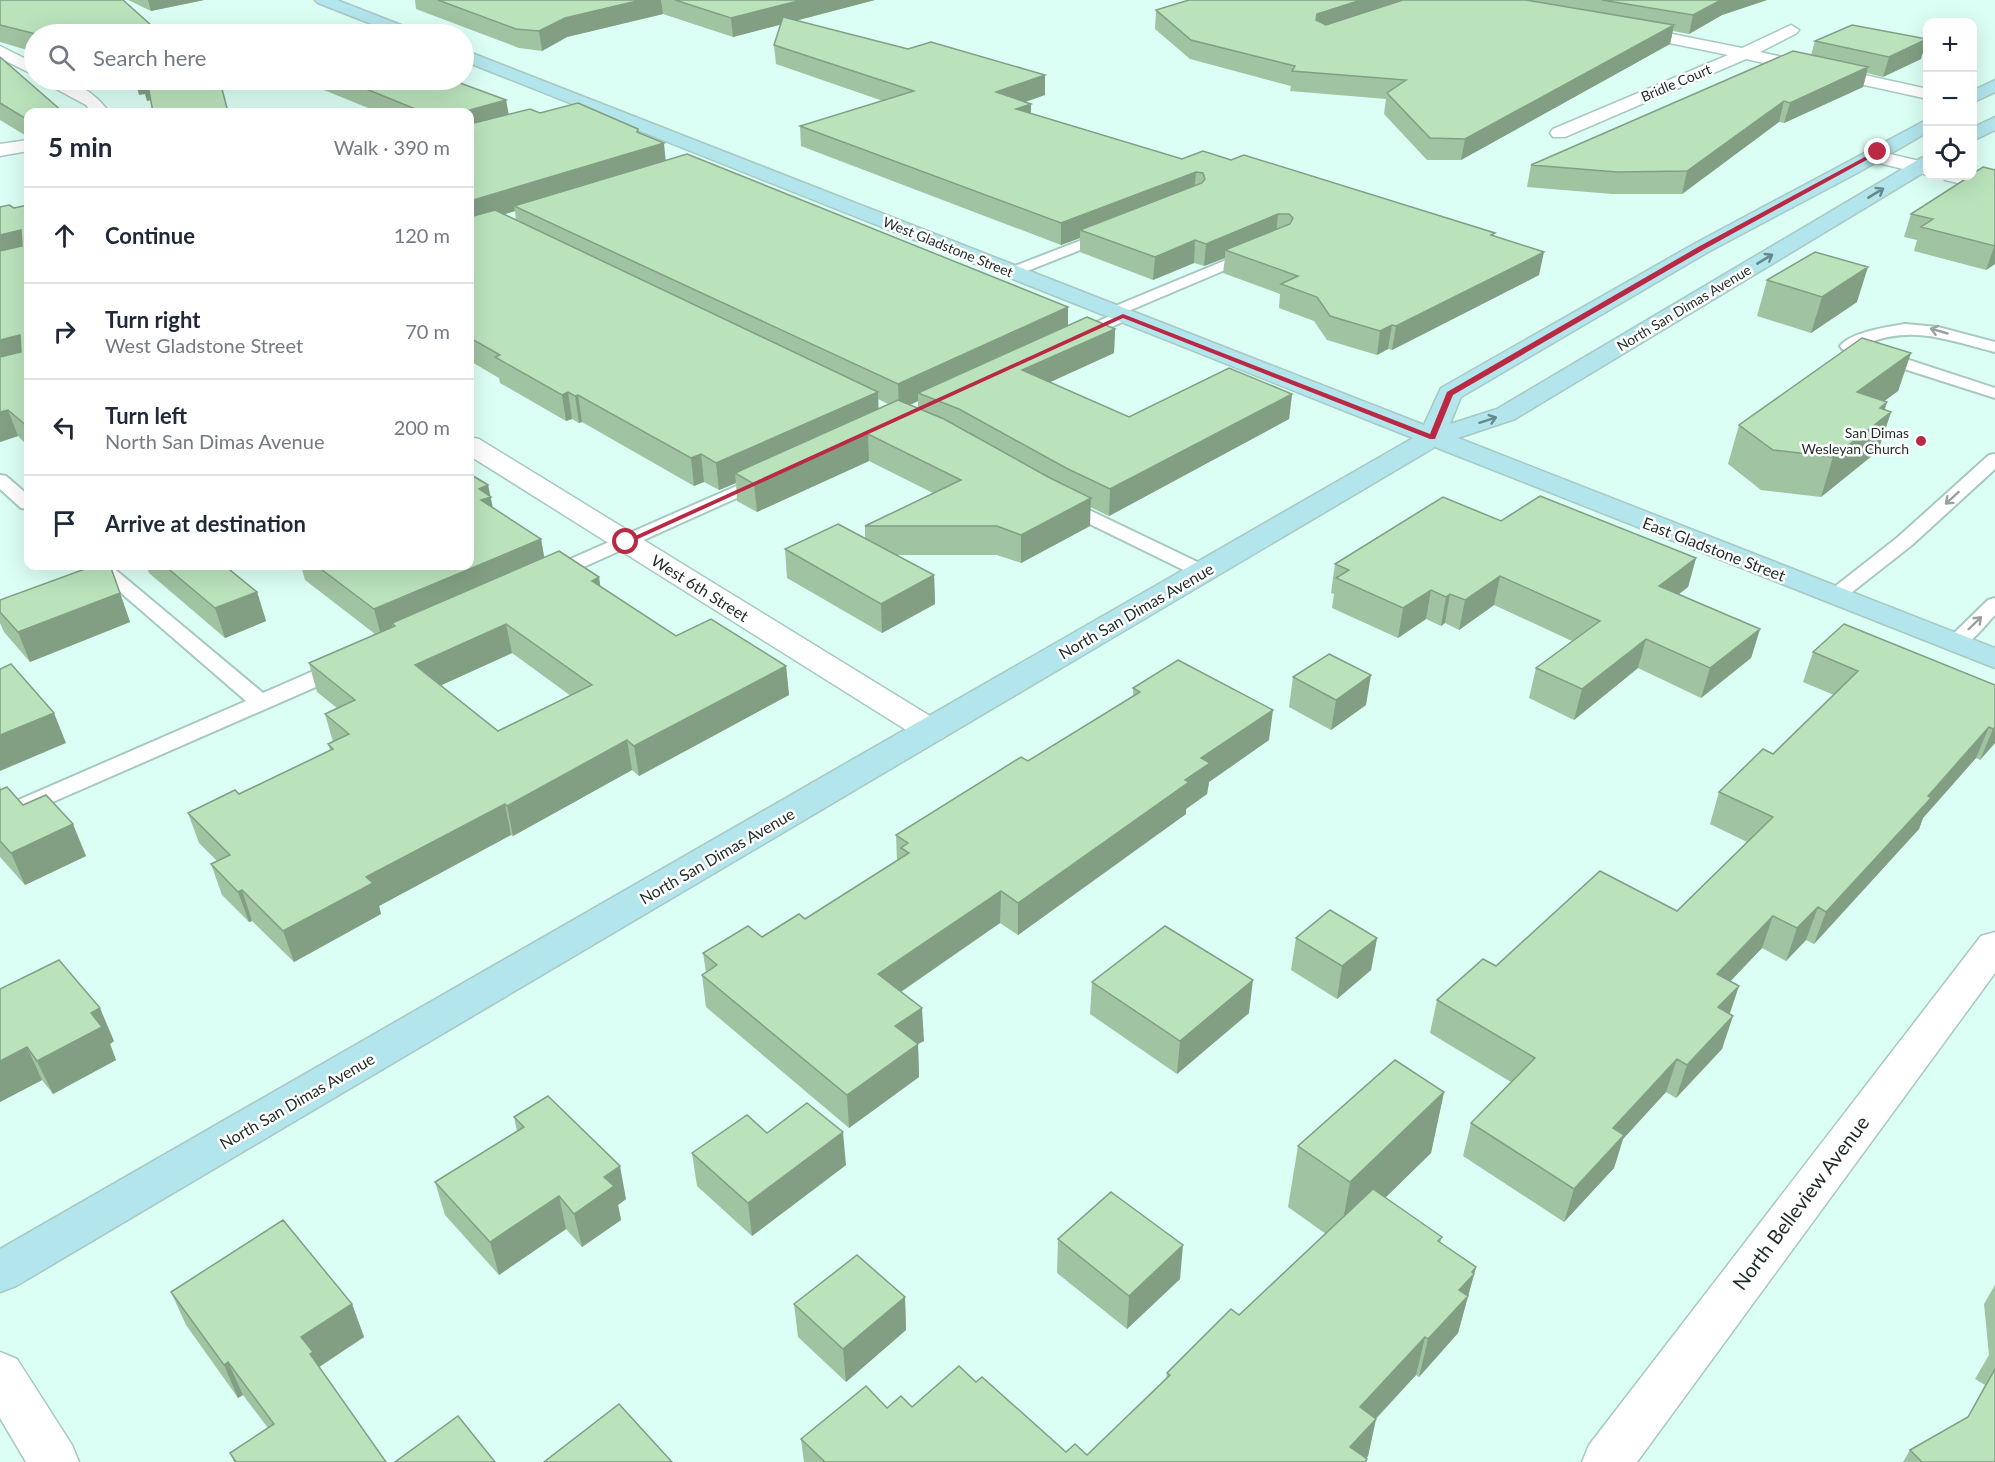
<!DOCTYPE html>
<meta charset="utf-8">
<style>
:root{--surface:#fff;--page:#f6f6f7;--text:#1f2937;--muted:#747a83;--line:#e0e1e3}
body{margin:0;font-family:Lato,sans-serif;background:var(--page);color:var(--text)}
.controls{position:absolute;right:18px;top:18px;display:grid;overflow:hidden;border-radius:12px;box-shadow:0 6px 24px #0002}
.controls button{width:54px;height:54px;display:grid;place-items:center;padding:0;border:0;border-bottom:2px solid var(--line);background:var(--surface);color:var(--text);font:30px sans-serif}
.stop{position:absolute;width:18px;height:18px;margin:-14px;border:4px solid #ba2944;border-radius:50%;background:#fff}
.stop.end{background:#ba2944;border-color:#fff;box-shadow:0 2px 6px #0008}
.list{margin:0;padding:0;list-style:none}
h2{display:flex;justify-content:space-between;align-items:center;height:78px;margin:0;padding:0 24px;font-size:26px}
h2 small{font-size:20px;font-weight:400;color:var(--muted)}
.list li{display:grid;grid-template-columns:39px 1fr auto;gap:18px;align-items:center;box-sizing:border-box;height:96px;padding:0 24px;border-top:2px solid var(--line)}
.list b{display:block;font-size:22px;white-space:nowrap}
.list p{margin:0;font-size:20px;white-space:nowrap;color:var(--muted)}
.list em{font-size:20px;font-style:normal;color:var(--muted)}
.icon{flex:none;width:33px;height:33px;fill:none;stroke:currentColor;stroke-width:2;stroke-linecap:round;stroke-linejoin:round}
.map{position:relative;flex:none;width:1995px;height:1462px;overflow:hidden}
.search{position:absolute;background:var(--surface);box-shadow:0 6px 24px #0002;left:24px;top:24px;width:450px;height:66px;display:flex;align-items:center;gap:15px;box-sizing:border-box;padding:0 21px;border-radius:33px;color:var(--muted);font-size:22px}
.panel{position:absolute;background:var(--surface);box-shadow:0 6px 24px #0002;left:24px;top:108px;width:450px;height:462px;border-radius:12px}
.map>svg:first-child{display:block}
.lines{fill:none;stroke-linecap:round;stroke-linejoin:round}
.lane-casing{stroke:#a7c9c1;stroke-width:4}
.street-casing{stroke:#a7c9c1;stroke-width:3}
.secondary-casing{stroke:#a7c9c1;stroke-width:3}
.lane{fill:#fff;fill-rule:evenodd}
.street{fill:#fff;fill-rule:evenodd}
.secondary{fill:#b2e5ec;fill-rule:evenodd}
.wall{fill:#a0c3a2;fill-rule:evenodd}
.shaded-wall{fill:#829f84}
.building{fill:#bae3bc;stroke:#829f84;stroke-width:1.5;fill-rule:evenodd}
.oneway{stroke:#68888a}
.oneway2{stroke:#9aa09e}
.route{fill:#ba2944}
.poi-dot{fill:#ba2944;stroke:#fff;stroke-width:2}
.labels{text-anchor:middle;stroke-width:5;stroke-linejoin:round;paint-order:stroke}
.far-street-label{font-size:14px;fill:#1e2c28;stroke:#fff}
.far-poi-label{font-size:14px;fill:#1e2c28;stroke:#fff;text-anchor:end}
.street-label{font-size:16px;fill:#1e2c28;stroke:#fff}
.near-street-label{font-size:20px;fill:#1e2c28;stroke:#fff}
</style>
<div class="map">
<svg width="1995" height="1462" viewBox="0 0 1995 1462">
<rect width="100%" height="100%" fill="#dbfef5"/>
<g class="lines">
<defs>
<path id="lane" d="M1108,230L1113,231L1115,234L1113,237L1017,275L1012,276L1005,272L1007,269Z
M1253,249L1260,253L1258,256L1126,312L1131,316L1129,319L1084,339H1072L1070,336L1072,333L1110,316L1105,312L1108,309Z
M1905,324L1938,327L1995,342V352C1946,340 1912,324 1863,345L1995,388V398L1842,349L1840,346C1851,332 1887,327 1905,324Z
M1995,454V469L1912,545L1842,600H1828L1825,596L1828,592L1898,537L1989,455Z
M764,474L770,475L773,479L770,483L557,579H543L540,575L543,571Z
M0,475L6,476L28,495V509L21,508L0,489Z
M1064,498L1210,568L1213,572L1210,576H1196L1057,508L1055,504L1057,500Z
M90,566H111L263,693L334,662L342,661L350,662L353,667L350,672L0,825V808L246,701Z
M1995,598V615C1982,628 1967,652 1948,647L1944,643L1948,639L1988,600Z"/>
<path id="street" d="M1627,25L1742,48L1791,25L1799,30L1797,33L1760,52L1928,89V99L1746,59L1565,137H1553L1550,133L1553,129L1728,55L1621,33L1619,30Z
M0,46L34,63V75L0,58Z
M44,80C70,77 94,91 109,112H91L86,105L47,84Z
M28,140V151L0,156V144Z
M1873,150L1928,163V175L1866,160L1864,156L1866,152Z
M1972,175L1995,180V192L1945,180L1942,176Z
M470,437L479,439L943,724L948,731L943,738L931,741L919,738L470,456Z
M1995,932V973L1637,1462H1582L1589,1445L1981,936Z
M0,1352L17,1359L72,1445L79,1462H26L0,1418Z"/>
<path id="secondary" d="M315,0H337L416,31L418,34H397L318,3Z
M464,50L1424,425L1441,388L1694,244L1928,119V132L1859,172L1708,252L1461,397L1450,424L1497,409L1921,158L1928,156V170L1515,419L1458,438L1995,648V668L1435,447L16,1286L0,1292V1249L1413,438L464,61Z
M1995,80V92L1972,103V91Z
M1995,117V130L1972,141V128Z"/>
</defs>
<use href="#lane" class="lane-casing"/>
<use href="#street" class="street-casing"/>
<use href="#secondary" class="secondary-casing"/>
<use href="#lane" class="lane"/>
<use href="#street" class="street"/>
<use href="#secondary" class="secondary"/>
</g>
<path class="wall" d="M0,0L34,34V52L0,42Z
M128,0H204L151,11Z
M415,0H875L795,21L908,49L1045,75V95L1025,102L1031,104V113L1182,159L1231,160L1495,237L1539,275L1392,350L1388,349L1377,355L1327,340L1314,321L1279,308L1280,294L1223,273L1225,258L1204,266L1194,263L1153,280L1080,252V238L1061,245L801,146L800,126L883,101L776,64L774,45L781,24L733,37L663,14L567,37L542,51L519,48L416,9Z
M1189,0H1767L1722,15L1689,34L1673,31L1670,44L1461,160H1427L1384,114L1386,99L1290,91L1291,86L1190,59L1155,29L1156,10Z
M1815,41L1921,59L1883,77L1867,73L1863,87L1784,123L1779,122L1682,194H1612L1527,187L1531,165L1811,55Z
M0,57L28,112V137L0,120Z
M317,80H452L506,100L508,114L540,113L639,133L665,160L1068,307V326L1115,329L1114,353L1050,382L1129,417L1292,394L1289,419L1109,516L1090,507V526L1021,563L997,555H896L934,575L935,604L882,633L787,578L785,549L865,538V526L933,493L869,461L757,512L737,501L736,483L719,490L704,482L694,486L582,422L579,423L572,419L566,421L500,383L499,378L470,361V112H378L319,88ZM515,211L516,220L504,214ZM878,399L888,404L878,409ZM918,401V408L910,405Z
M1995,170V264L1986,270L1914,251L1917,240L1904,237L1911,214Z
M28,205V446L18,436L0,442V207L14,208Z
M1767,280L1857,302L1811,333L1757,316Z
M1911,353L1898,391L1884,401L1885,410L1891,412L1878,451L1821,497L1761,490L1728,464L1739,425Z
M488,485L493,508L541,539L544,558L599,577L600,587L676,636L786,666L789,695L639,776L632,770L513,836L511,835L379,906L381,914L294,962L252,921L249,922L222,895L211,864L217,861L199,843L188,813L239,794L330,750L328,744L333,742L325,714L337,708L317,692L309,663L375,634L305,580L301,566H470ZM512,653L571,696L498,731L441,685Z
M1501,521L1696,558L1688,587L1679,594L1760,629L1751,658L1701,698L1638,668L1574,720L1529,698L1536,668L1572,641L1494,605L1459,630L1445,623L1441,626L1426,619L1398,638L1332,608L1334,594L1331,593L1335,564Z
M146,566H225L257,592L266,621L225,638L149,573Z
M120,593L130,622L30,662L4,632L0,623V612Z
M1813,652L1995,685V743L1980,760L1976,758L1923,818L1919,829L1814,944L1806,940L1786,961L1762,948L1730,981L1729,1014L1722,1049L1676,1098L1666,1092L1623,1139L1614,1168L1564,1222L1463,1156L1471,1123L1511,1082L1430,1033L1437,1000L1496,966L1677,911L1747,842L1710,824L1719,792L1773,754L1834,695L1803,682Z
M1293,677L1366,705L1331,730L1289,707Z
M1133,688L1269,740L1209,782L1207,794L1186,809V814L1018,935L1000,923L901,992L924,1041L918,1044L919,1077L849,1128L706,1007L702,975L706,972L703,953L762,937L805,919L897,860L896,835L1028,761L1133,696Z
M0,786L1,789L23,805L86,856L25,885L0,857Z
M1296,938H1377L1371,970L1337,999L1291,970Z
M1092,982L1249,1013L1177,1074L1090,1014Z
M0,989L114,1041L110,1044L116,1060L53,1094L42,1080L0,1102Z
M1444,1092L1431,1153L1385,1198L1442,1237L1440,1243L1476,1267L1458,1333L1419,1377L1416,1375L1376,1419L1368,1456L1366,1458L1367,1462H804L801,1439L887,1408L912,1407L976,1382L1066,1452L1087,1455L1166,1379L1167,1373L1239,1315L1326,1234L1288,1207L1298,1146Z
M514,1117L626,1199L618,1205L621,1220L582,1247L566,1229L499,1275L445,1215L435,1182L517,1131Z
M767,1133L846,1165L752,1236L697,1186L692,1153Z
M1058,1239L1180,1279L1127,1329L1057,1273Z
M1995,1285V1462H1903L1910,1450L1967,1418L1985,1385L1975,1379L1989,1355L1984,1304Z
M171,1292L352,1304L364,1337L319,1367L386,1462H234L230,1453L268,1428L243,1395L238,1398L186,1325Z
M905,1297L906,1330L846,1382L798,1337L794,1304Z"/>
<path class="shaded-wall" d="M148,0H204L151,11Z
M641,0H661L663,14L567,37L542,51L539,31L565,18Z
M802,0H875L733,37L731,18Z
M1361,0H1415L1315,33L1317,14Z
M1721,0H1767L1722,15L1689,34L1693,15Z
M1674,25L1670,44L1461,160L1465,139Z
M1927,39L1921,59L1883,77L1889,57Z
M1868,67L1863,87L1784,123L1790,103Z
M1045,75V95L996,112V92Z
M135,80H147L153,100L147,101L145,94L139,95Z
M506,100L510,121L470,132V112H466V111Z
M1784,101L1779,122L1682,194L1687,171Z
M1031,104V124L1016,109Z
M638,129L641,150L664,143L666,165L514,206L515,211L470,225V201L637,132Z
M1196,172L1194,193L1080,230V238L1061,245V223Z
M1278,214L1276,236L1225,250V258L1204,266L1206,244Z
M21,230L28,251L0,261V235Z
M1195,240L1194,263L1153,280L1155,257Z
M1995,246V264L1986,270L1994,247Z
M1544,252L1539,275L1392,350L1396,326Z
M1868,267L1857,302L1811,333L1822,297Z
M1068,307V332L918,393V401L899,410L898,384Z
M1392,325L1388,349L1377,355L1380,331Z
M1115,329L1114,353L1022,395V370Z
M20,335L28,358L0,368V340Z
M1911,353L1898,391L1844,431L1857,392Z
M568,392L572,419L566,421L562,395Z
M878,392L879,418L735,473L736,483L719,490L716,463Z
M1292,394L1289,419L1109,516L1110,489Z
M578,395L582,422L579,423L575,396Z
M1887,402L1882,419L1891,412L1878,451L1821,497L1833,457L1880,408Z
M8,410L18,436L0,442V412Z
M868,434L869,461L757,512L754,484Z
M701,454L704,482L694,486L691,458Z
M488,485L496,525L487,528L479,489Z
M1091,498L1090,526L1021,563V535Z
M541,539L546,567L395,626L392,623L394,633L382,639L374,609Z
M1696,558L1688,587L1652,615L1659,586Z
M934,575L935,604L882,633L881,604Z
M1500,576L1494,605L1459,630L1465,600Z
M599,577L603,605L592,581Z
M1431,590L1426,619L1398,638L1403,608Z
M257,592L266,621L225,638L215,608Z
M120,593L130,622L30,662L18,632Z
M1450,594L1445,623L1441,626L1446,597Z
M506,624L512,653L422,694L415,665Z
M1760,629L1751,658L1701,698L1710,668Z
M1646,639L1638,668L1574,720L1582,689Z
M786,666L789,695L639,776L634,746Z
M1371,675L1366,705L1331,730L1336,700Z
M1273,710L1269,740L1209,782L1207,794L1186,809V814L1018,935V903L1185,780L1201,758Z
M54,713L66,743L0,771V735Z
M1989,727L1976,758L1923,818L1919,829L1814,944L1826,912Z
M1995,727V743L1980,760L1993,729Z
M627,740L632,770L513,836L507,806Z
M505,804L511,835L379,906L381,914L294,962L283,931L366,877Z
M73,824L86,856L25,885L11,853Z
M242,890L252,921L249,922L238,892Z
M1001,891L1000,923L880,1006L878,974Z
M1818,907L1806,940L1786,961L1797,928Z
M1773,916L1762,948L1706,1007L1717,974Z
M1377,938L1371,970L1337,999L1342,966Z
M1253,980L1249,1013L1177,1074L1180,1041Z
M1739,986L1728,1019L1718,1007Z
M100,1008L114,1041L110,1044L116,1060L53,1094L37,1061L91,1013Z
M922,1008L924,1041L918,1044L919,1077L849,1128L847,1095L895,1026Z
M1733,1016L1722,1049L1676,1098L1687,1065Z
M27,1047L42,1080L0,1102V1061Z
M1677,1059L1666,1092L1623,1139L1614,1168L1564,1222L1574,1189L1613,1128Z
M1444,1092L1431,1153L1339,1243L1350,1182Z
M843,1132L846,1165L752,1236L748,1203Z
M620,1166L626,1199L618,1205L621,1220L582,1247L574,1214L604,1177Z
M559,1196L566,1229L499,1275L490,1242Z
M1183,1245L1180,1279L1127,1329L1129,1296Z
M1476,1267L1458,1333L1419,1377L1428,1339L1459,1290Z
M905,1297L906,1330L846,1382L843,1349Z
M352,1304L364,1337L319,1367L326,1385L301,1337Z
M1425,1337L1416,1375L1352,1444L1360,1407Z
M228,1362L243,1395L238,1398L224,1365Z
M1376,1419L1368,1456L1363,1462L1350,1447Z"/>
<path class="building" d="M0,0H123L161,34H36L0,25Z
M438,0H641L565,18L539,31L516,29Z
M675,0H802L731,18Z
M1189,0H1361L1317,14L1316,20L1326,25L1403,0H1526L1674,25L1465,139L1430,138L1387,93L1406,80L1292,71L1295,66L1191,40L1156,10Z
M1602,0H1721L1693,15Z
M783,17L908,49L931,42L1045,75L996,92L1031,104L1016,109L1182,159L1203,151L1231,160L1244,155L1495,233L1491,235L1544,252L1396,326L1392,325L1380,331L1330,316L1317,297L1281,284L1298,276L1225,250L1290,224L1293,218L1289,214H1278L1206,244L1195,240L1155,257L1080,230L1202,183L1205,179L1203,173L1196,172L1061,223L800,126L914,91L774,45Z
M1852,25L1927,39L1889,57L1815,41Z
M1793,51L1868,67L1790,103L1784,101L1687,171L1617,172L1531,165Z
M0,57L63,112H28V120L0,103Z
M141,80H211L222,89L228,112H153L147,80L141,81Z
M344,80H452L506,100L466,111V112H408L418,110Z
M578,103L638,129L637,132L664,143L470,201V124L530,109L540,113Z
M687,154L1068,307L898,384L514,206Z
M1983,167L1995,170V246L1921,227L1933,219L1911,214L1970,176H1972V174Z
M9,205L14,208L28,205V427L8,410L0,412V357L21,352L20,335L0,340V251L22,246L21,230L0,235V207Z
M495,210L878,392L716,463L701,454L691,458L578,395L575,396L568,392L562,395L495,357L500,355L470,338V217Z
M1815,252L1868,267L1822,297L1767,280Z
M1087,317L1115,329L1022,370L1129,417L1229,368L1292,394L1110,489L1066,468L959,409L918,393Z
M1862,338L1911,353L1857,392L1887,402L1880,408L1891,412L1833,457L1773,450L1739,425Z
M898,400L944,419L1050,478L1091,498L1021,535L997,526H865L961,480L868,434L754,484L735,473Z
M470,474L488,485L479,489L491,497L481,500L541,539L374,609L317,566H470Z
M1540,496L1696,558L1659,586L1760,629L1710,668L1646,639L1582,689L1536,668L1600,621L1500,576L1465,600L1450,594L1446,597L1431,590L1403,608L1336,578L1349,570L1335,564L1443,497L1501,521Z
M838,524L934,575L881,604L785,549Z
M559,551L599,577L592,581L676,636L711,619L786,666L634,746L627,740L507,806L505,804L366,877L373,883L283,931L242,890L238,892L211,864L230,855L188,813L235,790L239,794L333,749L328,744L349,734L325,714L355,700L309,663L395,626L392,623ZM506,624L592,685L498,731L415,665Z
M93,566H108L111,568L120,593L18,632L0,612V600Z
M165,566H225L257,592L215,608Z
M1844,624L1995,685V727L1993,729L1989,727L1928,796L1931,798L1826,912L1818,907L1797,928L1773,916L1717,974L1739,986L1718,1007L1733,1016L1687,1065L1677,1059L1613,1128L1624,1135L1574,1189L1471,1123L1535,1058L1437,1000L1483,959L1496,966L1600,871L1677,911L1773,817L1719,792L1763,749L1773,754L1858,671L1813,652Z
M1329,654L1371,675L1336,700L1293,677Z
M1178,660L1273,710L1201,758L1210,763L1185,780L1189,782L1018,903L1001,891L878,974L922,1008L895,1026L918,1044L847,1095L702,975L717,965L703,953L748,926L762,937L799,914L805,919L909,853L901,848L908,843L896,835L1021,757L1028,761L1140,692L1133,688Z
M11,664L54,713L0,735V669Z
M7,787L23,805L46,795L73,824L11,853L0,841V790Z
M1330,910L1377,938L1342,966L1296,938Z
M1165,926L1253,980L1180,1041L1092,982Z
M59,960L100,1008L91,1013L102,1027L37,1061L27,1047L0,1061V989Z
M1395,1060L1444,1092L1350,1182L1298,1146Z
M548,1096L620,1166L604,1177L614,1186L574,1214L559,1196L490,1242L435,1182L524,1127L514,1117Z
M807,1103L843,1132L748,1203L692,1153L747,1115L767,1133Z
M1373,1189L1442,1237L1438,1241L1476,1267L1472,1272L1474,1274L1459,1290L1468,1296L1428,1339L1425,1337L1360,1407L1376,1419L1350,1447L1367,1459L1365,1462H823L824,1461L801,1439L866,1386L887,1408L901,1396L912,1407L959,1366L976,1382L982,1377L1066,1452L1075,1444L1087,1455L1170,1375L1167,1373L1231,1309L1239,1315Z
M1111,1192L1183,1245L1129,1296L1058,1239Z
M283,1220L352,1304L301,1337L313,1352L310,1354L386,1462H236L230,1453L274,1424L228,1362L224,1365L171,1292Z
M857,1255L905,1297L843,1349L794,1304Z
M1995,1369V1462H1922L1910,1450L1968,1417Z
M619,1404L672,1462H544Z
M458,1416L495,1462H395Z"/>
<defs><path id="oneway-shaft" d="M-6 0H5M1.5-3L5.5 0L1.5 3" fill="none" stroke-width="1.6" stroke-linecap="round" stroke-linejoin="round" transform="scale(1.5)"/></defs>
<g class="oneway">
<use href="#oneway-shaft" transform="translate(1876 193) rotate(-31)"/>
<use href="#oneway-shaft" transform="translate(1765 259) rotate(-31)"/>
<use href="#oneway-shaft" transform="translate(1488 420) rotate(-18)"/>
</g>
<g class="oneway2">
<use href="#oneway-shaft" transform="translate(1939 331) rotate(-164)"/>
<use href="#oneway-shaft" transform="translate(1952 498) rotate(138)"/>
<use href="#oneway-shaft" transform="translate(1975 623) rotate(-44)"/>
</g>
<path class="route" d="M1876,151L1881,152L1703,250L1453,395L1435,439H1430L1123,318L629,543L622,542L1123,314L1430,434L1447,392L1698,247Z"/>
<circle class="poi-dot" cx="1921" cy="441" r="6"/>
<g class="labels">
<g class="far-street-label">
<text transform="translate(1676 83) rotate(-23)" y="5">Bridle Court</text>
<text transform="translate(948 247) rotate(22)" y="5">West Gladstone Street</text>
<text transform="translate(1684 308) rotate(-31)" y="5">North San Dimas Avenue</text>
</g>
<g class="far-poi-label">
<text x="1909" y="438">San Dimas<tspan x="1909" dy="16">Wesleyan Church</tspan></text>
</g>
<g class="street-label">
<text transform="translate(1714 549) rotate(21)" y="6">East Gladstone Street</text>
<text transform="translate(700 588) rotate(32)" y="6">West 6th Street</text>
<text transform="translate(1136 611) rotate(-30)" y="6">North San Dimas Avenue</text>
<text transform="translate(717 856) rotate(-30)" y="6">North San Dimas Avenue</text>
<text transform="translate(297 1101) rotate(-30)" y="6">North San Dimas Avenue</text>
</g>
<g class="near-street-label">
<text transform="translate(1801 1203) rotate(-53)" y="7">North Belleview Avenue</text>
</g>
</g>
</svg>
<div class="controls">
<button>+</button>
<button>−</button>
<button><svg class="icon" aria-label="locate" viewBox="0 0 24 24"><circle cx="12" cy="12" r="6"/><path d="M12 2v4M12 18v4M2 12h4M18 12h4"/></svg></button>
</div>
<div class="stop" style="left:626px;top:542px"></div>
<div class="stop end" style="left:1878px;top:152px"></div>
<div class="search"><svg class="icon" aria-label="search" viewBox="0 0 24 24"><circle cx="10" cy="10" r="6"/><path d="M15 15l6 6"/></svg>Search here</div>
<section class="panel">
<h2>5 min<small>Walk · 390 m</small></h2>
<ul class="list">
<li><svg class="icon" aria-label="ahead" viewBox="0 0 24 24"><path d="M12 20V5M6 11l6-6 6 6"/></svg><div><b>Continue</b></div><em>120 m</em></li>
<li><svg class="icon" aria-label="right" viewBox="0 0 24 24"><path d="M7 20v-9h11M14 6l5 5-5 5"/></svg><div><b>Turn right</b><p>West Gladstone Street</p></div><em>70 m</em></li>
<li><svg class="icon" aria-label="left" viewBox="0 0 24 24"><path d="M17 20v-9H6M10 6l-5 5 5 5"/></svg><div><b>Turn left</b><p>North San Dimas Avenue</p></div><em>200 m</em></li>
<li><svg class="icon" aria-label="arrive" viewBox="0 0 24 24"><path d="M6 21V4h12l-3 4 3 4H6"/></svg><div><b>Arrive at destination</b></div></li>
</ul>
</section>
</div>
